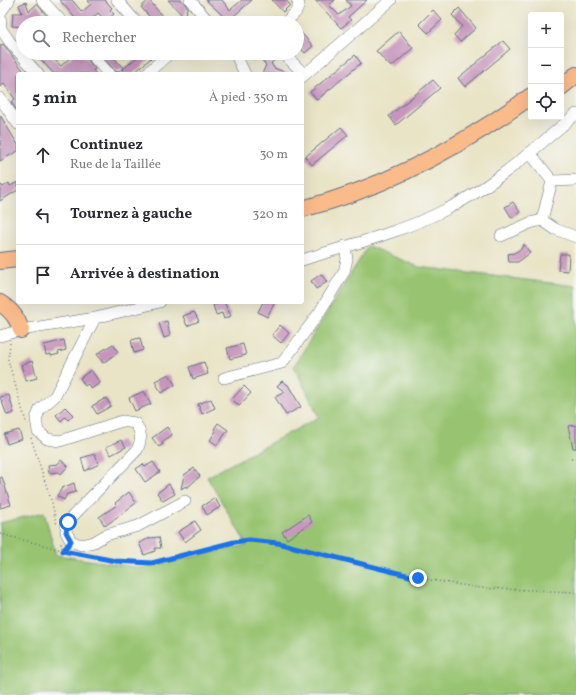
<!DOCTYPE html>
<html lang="fr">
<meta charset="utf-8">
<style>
:root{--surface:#fff;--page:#f7f7f7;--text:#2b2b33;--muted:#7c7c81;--line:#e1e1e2}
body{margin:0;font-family:Vollkorn,serif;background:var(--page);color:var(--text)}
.controls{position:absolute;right:12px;top:12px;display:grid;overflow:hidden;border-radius:4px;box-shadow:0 4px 16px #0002}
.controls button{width:36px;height:36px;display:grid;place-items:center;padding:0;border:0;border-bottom:1px solid var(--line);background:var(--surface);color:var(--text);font:20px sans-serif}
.stop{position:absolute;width:12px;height:12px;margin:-9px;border:3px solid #1a73e8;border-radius:50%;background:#fff}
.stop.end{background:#1a73e8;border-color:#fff;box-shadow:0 1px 4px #0008}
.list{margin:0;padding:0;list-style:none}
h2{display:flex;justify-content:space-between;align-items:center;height:52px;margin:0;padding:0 16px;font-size:17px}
h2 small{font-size:13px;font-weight:400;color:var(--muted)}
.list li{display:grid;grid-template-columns:26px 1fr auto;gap:12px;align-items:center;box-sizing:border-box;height:60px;padding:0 16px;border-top:1px solid var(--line)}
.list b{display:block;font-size:15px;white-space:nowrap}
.list p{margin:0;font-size:13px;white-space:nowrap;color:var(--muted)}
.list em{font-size:13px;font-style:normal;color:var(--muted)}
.icon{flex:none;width:22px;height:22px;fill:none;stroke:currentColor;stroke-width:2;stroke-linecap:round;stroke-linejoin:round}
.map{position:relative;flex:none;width:576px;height:695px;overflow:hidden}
.search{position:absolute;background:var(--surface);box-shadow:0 4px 16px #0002;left:16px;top:16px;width:288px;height:44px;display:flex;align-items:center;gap:10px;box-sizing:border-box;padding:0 14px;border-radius:22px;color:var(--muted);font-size:15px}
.panel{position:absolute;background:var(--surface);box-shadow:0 4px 16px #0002;left:16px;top:72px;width:288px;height:232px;border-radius:4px}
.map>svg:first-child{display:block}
.green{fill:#98c471;stroke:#5a7a68}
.building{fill:#c694bc}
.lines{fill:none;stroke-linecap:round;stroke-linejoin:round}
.minor-casing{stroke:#636e82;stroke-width:12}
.highway-casing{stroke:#636e82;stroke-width:18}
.path{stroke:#636e82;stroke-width:1.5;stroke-dasharray:1 3;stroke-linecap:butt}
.minor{stroke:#fff;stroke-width:11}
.highway{stroke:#fabb8b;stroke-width:16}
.route{stroke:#1a73e8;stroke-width:5}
</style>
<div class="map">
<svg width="576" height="695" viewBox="0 0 576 695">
<rect width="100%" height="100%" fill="#f6f6f2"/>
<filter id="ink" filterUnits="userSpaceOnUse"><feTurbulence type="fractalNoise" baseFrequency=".025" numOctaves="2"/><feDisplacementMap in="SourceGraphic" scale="8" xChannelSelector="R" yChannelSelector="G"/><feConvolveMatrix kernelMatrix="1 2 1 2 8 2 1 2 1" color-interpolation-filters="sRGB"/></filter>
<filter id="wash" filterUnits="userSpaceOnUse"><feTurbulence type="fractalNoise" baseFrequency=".012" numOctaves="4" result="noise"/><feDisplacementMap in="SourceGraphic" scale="16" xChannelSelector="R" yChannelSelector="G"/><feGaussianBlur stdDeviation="0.9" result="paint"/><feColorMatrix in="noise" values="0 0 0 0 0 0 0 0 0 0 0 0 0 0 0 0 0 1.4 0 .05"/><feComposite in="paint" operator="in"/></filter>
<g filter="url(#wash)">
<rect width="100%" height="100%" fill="#e9e4c6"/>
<path class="green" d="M368,246L419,267L576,286V695H0V523L44,512L56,555L141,568L247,545L207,477L319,417L294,366Z"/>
<g id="blocks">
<path class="building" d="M60,0H72L82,12L91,4L87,0H105L112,8L110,10L114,14L106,21L98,13L87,23H79Z
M149,0L163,17L155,23L141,7Z
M168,0H182L188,8L186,10L187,12L183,16Z
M206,0H222L230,10L242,0H252L234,16L240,23H226L223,20L225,18L220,13Z
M272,0H286L290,5L283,12Z
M315,0H335L329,5L339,15L351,6L346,0H367L348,17L351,20L341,28Z
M26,2L29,11L37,4L51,21L49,23H23V27L12,26L13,13H22L19,5Z
M459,8L476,28L460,42L454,35L462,26L452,15Z
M433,10L442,20L428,33L419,24Z
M297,28L313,46L305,53L297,44Z
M399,31L413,48L391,67L376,51Z
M503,41L510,49L465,87L458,78Z
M3,44L26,74H18V112L11,102L15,99L7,88L4,84L0,87V46Z
M35,53H44L46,56L48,54L61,66L72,56L69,53H82L95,69L93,70L96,74H54Z
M110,53L123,68L118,72L115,71L104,58Z
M142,53H147L151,58L133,74H125L122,70Z
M251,53H268L265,55L267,58L274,53L278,58L271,63L274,68L290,74H262L266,65L260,58L255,60Z
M355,55L361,63L317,100L310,92Z
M433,80L440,88L396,125L389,116Z
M0,115L18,145V151L0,161Z
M341,127L348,135L312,165L305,157Z
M18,182V190L0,201V184L3,187L9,183L10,186Z
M513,202L520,212L512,218L505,207Z
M524,244L530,253L518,262H509L508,254L514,253L521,249Z
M560,254H569L568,271L558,270Z
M321,274L327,282L316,289L311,281Z
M224,302L231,316L224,319L222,313L216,315L213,305Z
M263,302H275L267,317L258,312Z
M194,312L199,321L187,326L183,316Z
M167,321L170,336L164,338L159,323Z
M280,325L289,333L281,343L272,335Z
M140,338L143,350L134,353L131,340Z
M64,340L66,350L58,352L59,354L51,356V354L46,355L44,345Z
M113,344L118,352L103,363L97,354Z
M243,344L246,355L230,359L227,348Z
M32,361L37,378L26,381L21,365Z
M204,362L208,374L193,379L189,367Z
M91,370L100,383L91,389L88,384L85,386L80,378Z
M169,374L175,385L161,393L155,381Z
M282,381L288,385L301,407L286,415L275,397L285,392L277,386Z
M244,386L251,393L239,406L232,399Z
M144,391L151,404L135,411L129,398Z
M9,395L14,413L7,415L0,397Z
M106,398L111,406L97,414L92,406Z
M211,399L215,408L202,414L198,404Z
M65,407L73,415L68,420L65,417L61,421L56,415Z
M218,423L228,430L217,445L210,440L216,431L214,429Z
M576,425V448H573L568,426Z
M167,427L172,435L162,442L163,444L159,447L152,438Z
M19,430L22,439L7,444L4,434Z
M121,440L126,447L111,455L106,447Z
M95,454L99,464L85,471L81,458Z
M61,460L68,466L61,474L59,472L49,473L48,465L58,464Z
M153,462L160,472L145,482L136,469L143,464L145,467Z
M194,468L200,476L187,488L186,486L181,489L184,475Z
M2,477L11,505L0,508V478Z
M74,483L76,492L67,494L64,500L57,496L62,488Z
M169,484L175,494L163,501L157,493Z
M129,492L136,503L105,526L99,517L117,505L115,503Z
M215,498L220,507L207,515L202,506Z
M308,515L312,522L287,539L282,532Z
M195,521L201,530L185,542L178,532Z
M159,537L161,548H155V551L144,555L139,543L150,538Z"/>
</g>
</g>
<g filter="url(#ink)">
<use href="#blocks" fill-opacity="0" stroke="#636e82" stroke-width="1"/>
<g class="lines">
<defs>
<path id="minor" d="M42,0L63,23
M117,0L137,23
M190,0L210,23
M0,13L9,0
M0,14L1,29L10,42L38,74
M285,23L296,12L299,5L297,0
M90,53L109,74
M235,53L245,74
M283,53L304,74
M146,74L170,53
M302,77L391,0
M0,98L18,124
M530,153L552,181L576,180
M542,220L555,229L576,237
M501,236L530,223L542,220L552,181
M302,260C349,245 399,233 443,211C493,187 534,149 576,114
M95,318L55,396L40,409L36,419L38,431L47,439L60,441L122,421L135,423C142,433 142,439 137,450L67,522L66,532L71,541L81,545L94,542L106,535L138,526L185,501
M0,336L21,330L95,318L160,302
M224,378L282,363L319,313L344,272L347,259L345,246"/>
<path id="highway" d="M561,87L576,75
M302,209C385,188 462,146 531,96
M0,261L18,259
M0,303C11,310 17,317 21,330"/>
</defs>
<use href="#minor" class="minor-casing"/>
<use href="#highway" class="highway-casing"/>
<path class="path" d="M10,343L8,360L26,422
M31,438L52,503L57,526
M571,459H576
M0,534L62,550
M61,543L63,551L73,553
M83,554L116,561L152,563L234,542L249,541L278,543L417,578L481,588L576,592"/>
<use href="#minor" class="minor"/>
<use href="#highway" class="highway"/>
</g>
</g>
<g class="lines" filter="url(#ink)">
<path class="route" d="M68,522L66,532L71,541L63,551L116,561L152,563L234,542L249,540L278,543L418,578"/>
</g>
</svg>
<div class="controls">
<button>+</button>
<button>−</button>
<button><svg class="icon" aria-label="locate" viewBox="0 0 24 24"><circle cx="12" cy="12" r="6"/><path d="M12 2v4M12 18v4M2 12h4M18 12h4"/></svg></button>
</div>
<div class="stop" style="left:68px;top:522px"></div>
<div class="stop end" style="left:418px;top:578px"></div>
<div class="search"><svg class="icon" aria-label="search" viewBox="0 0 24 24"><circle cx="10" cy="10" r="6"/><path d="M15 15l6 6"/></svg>Rechercher</div>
<section class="panel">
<h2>5 min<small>À pied · 350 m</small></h2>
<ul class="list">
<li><svg class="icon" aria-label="ahead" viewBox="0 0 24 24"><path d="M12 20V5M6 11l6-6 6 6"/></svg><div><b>Continuez</b><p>Rue de la Taillée</p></div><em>30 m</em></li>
<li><svg class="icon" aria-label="left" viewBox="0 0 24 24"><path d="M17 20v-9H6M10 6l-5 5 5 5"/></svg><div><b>Tournez à gauche</b></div><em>320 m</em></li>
<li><svg class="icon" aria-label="arrive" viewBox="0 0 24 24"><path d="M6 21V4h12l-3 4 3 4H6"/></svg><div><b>Arrivée à destination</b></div></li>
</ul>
</section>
</div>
